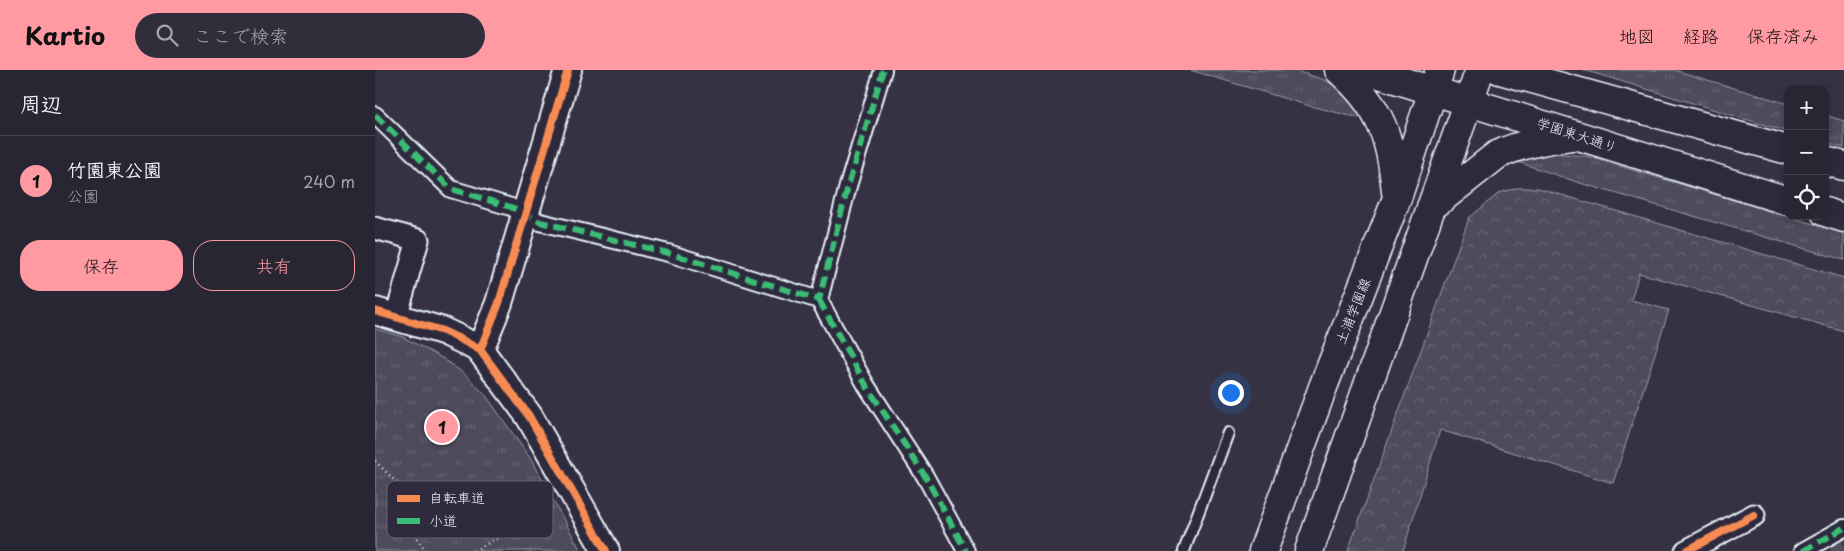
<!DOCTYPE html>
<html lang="ja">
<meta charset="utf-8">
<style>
:root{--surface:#282633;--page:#302e3b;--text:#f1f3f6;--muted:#a5a5ac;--line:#44434e;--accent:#ff9aa2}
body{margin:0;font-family:"Playpen Sans","Klee One",sans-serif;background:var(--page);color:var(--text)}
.controls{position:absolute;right:15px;top:15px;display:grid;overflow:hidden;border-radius:10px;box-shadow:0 2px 8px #0003}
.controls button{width:45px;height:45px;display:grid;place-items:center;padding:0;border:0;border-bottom:1px solid var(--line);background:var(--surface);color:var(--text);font:25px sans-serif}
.you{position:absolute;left:855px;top:322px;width:18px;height:18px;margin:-12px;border:4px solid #fff;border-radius:50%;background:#1a73e8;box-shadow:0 0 0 8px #1a73e833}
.badge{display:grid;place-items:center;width:32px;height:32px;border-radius:50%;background:var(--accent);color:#111;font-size:16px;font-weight:700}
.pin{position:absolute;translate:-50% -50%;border:2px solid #fff;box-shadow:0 1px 5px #0006}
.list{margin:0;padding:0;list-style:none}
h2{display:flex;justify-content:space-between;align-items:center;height:65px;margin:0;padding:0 20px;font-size:21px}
h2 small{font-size:16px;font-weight:400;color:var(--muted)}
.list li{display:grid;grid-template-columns:32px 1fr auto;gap:15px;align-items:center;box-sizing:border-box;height:90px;padding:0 20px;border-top:1px solid var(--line)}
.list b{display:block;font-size:19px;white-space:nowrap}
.list p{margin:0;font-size:16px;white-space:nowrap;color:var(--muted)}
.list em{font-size:16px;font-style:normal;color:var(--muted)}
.actions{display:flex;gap:10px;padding:15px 20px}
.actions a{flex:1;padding:11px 0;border:1px solid var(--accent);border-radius:20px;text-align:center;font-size:18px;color:var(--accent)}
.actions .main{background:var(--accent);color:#111}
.icon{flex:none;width:28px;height:28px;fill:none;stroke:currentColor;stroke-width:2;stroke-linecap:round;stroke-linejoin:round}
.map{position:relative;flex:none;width:1469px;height:481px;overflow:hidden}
header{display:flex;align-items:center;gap:30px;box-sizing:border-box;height:70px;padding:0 25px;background:var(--accent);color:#111}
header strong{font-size:24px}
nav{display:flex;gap:28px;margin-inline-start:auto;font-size:18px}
.search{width:350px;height:45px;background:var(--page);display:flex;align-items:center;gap:12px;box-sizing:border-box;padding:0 18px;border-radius:28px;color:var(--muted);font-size:19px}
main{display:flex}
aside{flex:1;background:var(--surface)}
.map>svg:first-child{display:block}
.grass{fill:url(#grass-tufts);stroke:#9a9eaa}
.forest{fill:url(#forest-crowns);stroke:#9a9eaa}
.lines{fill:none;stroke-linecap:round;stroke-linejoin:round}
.primary-tunnel{stroke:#514f5f;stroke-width:28;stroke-dasharray:28 14;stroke-linecap:butt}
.service-casing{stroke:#e8f1f8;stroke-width:14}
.pedestrian-casing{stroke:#e8f1f8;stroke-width:20}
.minor-casing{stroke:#e8f1f8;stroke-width:25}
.tertiary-casing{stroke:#e8f1f8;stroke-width:30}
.primary-casing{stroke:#e8f1f8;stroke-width:31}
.path{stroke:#e8f1f8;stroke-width:3;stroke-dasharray:1 4;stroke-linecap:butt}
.service{stroke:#2f2a3d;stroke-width:10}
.pedestrian{stroke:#2f2a3d;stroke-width:16}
.minor{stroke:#2f2a3d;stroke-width:21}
.tertiary{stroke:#2f2a3d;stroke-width:26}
.primary{stroke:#2f2a3d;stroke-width:28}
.quiet{stroke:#3abd76;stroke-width:6;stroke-dasharray:12 6;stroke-linecap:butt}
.cycleway-casing{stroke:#2f2a3d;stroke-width:11}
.cycleway{stroke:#f68b52;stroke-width:8}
.labels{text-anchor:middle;stroke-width:5;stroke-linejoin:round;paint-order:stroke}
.street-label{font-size:14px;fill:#e8f1f8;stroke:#2f2a3d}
.key{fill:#2f2a3d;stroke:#666675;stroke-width:1}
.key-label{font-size:14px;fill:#e8f1f8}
</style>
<header>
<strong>Kartio</strong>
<div class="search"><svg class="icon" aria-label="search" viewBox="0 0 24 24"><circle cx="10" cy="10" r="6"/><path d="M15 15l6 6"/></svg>ここで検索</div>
<nav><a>地図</a><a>経路</a><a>保存済み</a></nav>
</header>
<main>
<aside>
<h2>周辺<small></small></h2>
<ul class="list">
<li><span class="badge">1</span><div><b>竹園東公園</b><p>公園</p></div><em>240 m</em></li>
</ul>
<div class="actions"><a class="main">保存</a><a>共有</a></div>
</aside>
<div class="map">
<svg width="1469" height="481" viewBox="0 0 1469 481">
<defs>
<pattern id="grass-tufts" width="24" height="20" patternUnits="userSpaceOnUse" patternTransform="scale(1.25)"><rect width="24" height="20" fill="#4d4b5c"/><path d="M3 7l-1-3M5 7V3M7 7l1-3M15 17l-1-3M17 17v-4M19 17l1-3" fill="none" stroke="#676574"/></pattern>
<pattern id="forest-crowns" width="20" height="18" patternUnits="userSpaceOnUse" patternTransform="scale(1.25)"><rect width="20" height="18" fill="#4d4b5c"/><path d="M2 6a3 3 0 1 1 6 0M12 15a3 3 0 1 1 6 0" fill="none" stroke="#676574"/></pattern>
</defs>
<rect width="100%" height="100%" fill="#363244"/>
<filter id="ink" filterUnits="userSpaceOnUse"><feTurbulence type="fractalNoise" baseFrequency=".02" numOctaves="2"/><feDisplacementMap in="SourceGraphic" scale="10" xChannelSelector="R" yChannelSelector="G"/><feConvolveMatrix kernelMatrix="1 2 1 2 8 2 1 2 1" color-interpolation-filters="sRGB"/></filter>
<g filter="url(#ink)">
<path class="grass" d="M815,0H917L947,9L959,15L990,43L984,48L935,36Z
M1209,0H1299L1413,34V62Z
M1450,45L1469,51V78L1450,73Z
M1162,82L1211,86L1469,163V190L1205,113L1134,89Z
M0,259L28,267L67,288L91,305L112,327L155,388L206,481H0Z"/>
<path class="forest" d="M1142,118H1163L1469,208V261L1264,203L1256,230L1294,240L1238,413L1065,360L1028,481H973L1094,148L1124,123Z"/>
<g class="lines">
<path class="primary-tunnel" d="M1456,481L1469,476"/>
<defs>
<path id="service" d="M809,481L853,363"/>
<path id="pedestrian" d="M0,45L76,119L136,137L165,152L293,183L444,230L473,116L508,0
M444,230L491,315L550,406L591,481
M1428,481L1469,458"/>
<path id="minor" d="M0,158L43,170L21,247
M1311,481L1379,445"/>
<path id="tertiary" d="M0,241L68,261L87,270L105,280L154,346L231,481
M105,280L124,233L193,0"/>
<path id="primary" d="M964,0C1006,37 1016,68 1021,122
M991,0L1413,131
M1125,0L1413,80
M1450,91L1469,96
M1056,137L1122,85C1145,74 1171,69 1196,66
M1450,142L1469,148
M888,481L948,317L1022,128L1065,0
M934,481L1105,0"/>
</defs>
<use href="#service" class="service-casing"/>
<use href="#pedestrian" class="pedestrian-casing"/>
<use href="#minor" class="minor-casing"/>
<use href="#tertiary" class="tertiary-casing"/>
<use href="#primary" class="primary-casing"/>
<path class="path" d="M0,391L23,414L38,463L51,481
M99,481L178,437"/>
<use href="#service" class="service"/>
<use href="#pedestrian" class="pedestrian"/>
<use href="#minor" class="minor"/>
<use href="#tertiary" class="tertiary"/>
<use href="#primary" class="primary"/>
<path class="quiet" d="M0,45L76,119L136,137L165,152L293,183L444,230L473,116L508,0
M444,230L491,315L550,406L591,481
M1428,481L1469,458"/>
<defs>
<path id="cycleway" d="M0,241L68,261L87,270L105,280L154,346L231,481
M105,280L124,233L193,0
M1311,481L1379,445"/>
</defs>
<use href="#cycleway" class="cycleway-casing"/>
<use href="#cycleway" class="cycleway"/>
</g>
</g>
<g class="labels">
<g class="street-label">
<text transform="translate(1202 65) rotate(18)" y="5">学園東大通り</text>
<text transform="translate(978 241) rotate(-68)" y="5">土浦学園線</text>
</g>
</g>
<rect x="12" y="411" width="166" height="57" rx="8" class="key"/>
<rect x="22" y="425" width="23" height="7" fill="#f68b52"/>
<rect x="22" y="448" width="23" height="6" fill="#3abd76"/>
<g class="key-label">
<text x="54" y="433">自転車道</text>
<text x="54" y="456">小道</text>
</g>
</svg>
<div class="controls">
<button>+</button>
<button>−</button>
<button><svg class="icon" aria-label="locate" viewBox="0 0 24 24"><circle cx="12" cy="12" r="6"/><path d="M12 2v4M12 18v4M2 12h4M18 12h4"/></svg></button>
</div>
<div class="you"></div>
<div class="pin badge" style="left:67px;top:357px">1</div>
</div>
</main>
